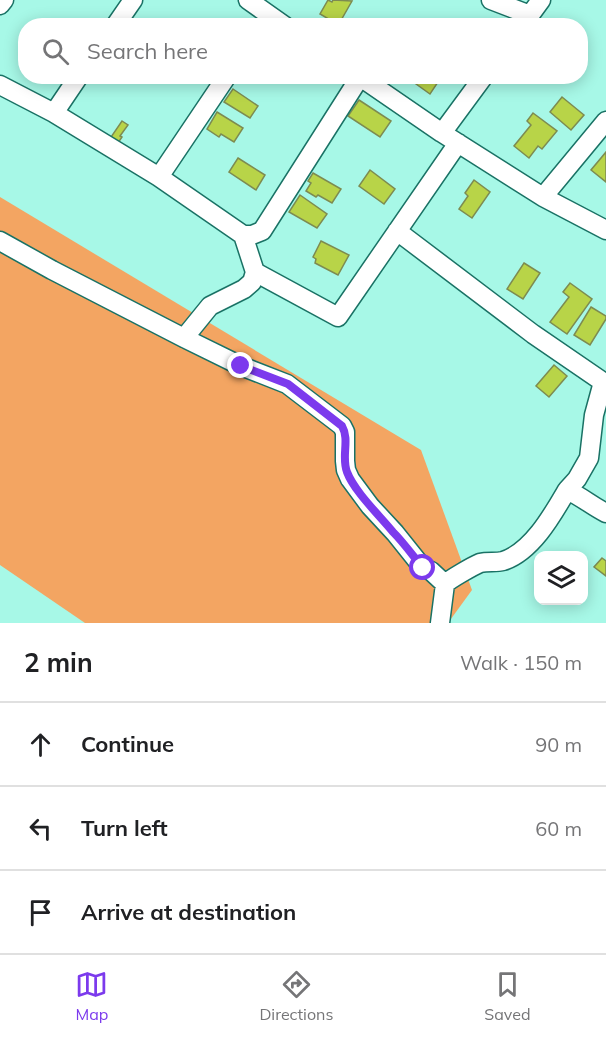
<!DOCTYPE html>
<meta charset="utf-8">
<style>
:root{--surface:#fff;--page:#f6f6f6;--text:#202124;--muted:#757577;--line:#e0e0e0;--accent:#7c3aed}
body{margin:0;font-family:Mulish,sans-serif;background:var(--page);color:var(--text)}
.controls{position:absolute;right:18px;bottom:18px;display:grid;overflow:hidden;border-radius:12px;box-shadow:0 3px 15px #0003}
.controls button{width:54px;height:54px;display:grid;place-items:center;padding:0;border:0;border-bottom:2px solid var(--line);background:var(--surface);color:var(--text);font:30px sans-serif}
.stop{position:absolute;width:18px;height:18px;margin:-14px;border:4px solid #7c3aed;border-radius:50%;background:#fff}
.stop.end{background:#7c3aed;border-color:#fff;box-shadow:0 2px 6px #0008}
.list{margin:0;padding:0;list-style:none}
h2{display:flex;justify-content:space-between;align-items:center;height:78px;margin:0;padding:0 24px;font-size:26px}
h2 small{font-size:20px;font-weight:400;color:var(--muted)}
.list li{display:grid;grid-template-columns:39px 1fr auto;gap:18px;align-items:center;box-sizing:border-box;height:84px;padding:0 24px;border-top:2px solid var(--line)}
.list b{display:block;font-size:22px;white-space:nowrap}
.list em{font-size:20px;font-style:normal;color:var(--muted)}
.icon{flex:none;width:33px;height:33px;fill:none;stroke:currentColor;stroke-width:2;stroke-linecap:round;stroke-linejoin:round}
.map{position:relative;flex:none;width:606px;height:623px;overflow:hidden}
.search{position:absolute;background:var(--surface);box-shadow:0 3px 15px #0003;left:18px;right:18px;top:18px;height:66px;display:flex;align-items:center;gap:15px;box-sizing:border-box;padding:0 21px;border-radius:24px;color:var(--muted);font-size:22px}
.sheet{height:330px;background:var(--surface)}
nav{display:flex;justify-content:space-around;align-items:center;box-sizing:border-box;height:84px;border-top:2px solid var(--line);background:var(--surface);font-size:16px;color:var(--muted)}
nav a{display:grid;justify-items:center;gap:3px}
nav .on{color:var(--accent)}
.map>svg:first-child{display:block}
.green{fill:#f3a562}
.building{fill:#b8d448;stroke:#7d8b51;stroke-width:1.5}
.lines{fill:none;stroke-linecap:round;stroke-linejoin:round}
.minor-casing{stroke:#1a7265;stroke-width:21}
.minor{stroke:#fff;stroke-width:18}
.route{stroke:#7c3aed;stroke-width:8}
</style>
<div class="map">
<svg width="606" height="623" viewBox="0 0 606 623">
<rect width="100%" height="100%" fill="#a7f8e7"/>
<path class="green" d="M0,197L421,450L472,590L448,623H85L0,565Z"/>
<path class="building" d="M328,0L332,2L333,0L352,1L340,22L339,21L337,24L320,14Z
M405,76H442L430,94Z
M233,89L258,106L250,118L224,102Z
M562,97L584,115L571,130L550,112Z
M359,100L391,121L380,137L348,116Z
M217,112L243,128L234,142L221,134L219,137L207,129Z
M533,113L557,131L542,149L538,146L529,158L514,146L531,125L527,121Z
M122,121L128,125L120,136L122,137L118,143L111,137Z
M606,152V182L591,170Z
M238,158L265,175L256,190L229,172Z
M370,170L395,189L384,204L359,186Z
M313,173L341,189L332,203L318,195L316,197L306,191L311,183L308,181Z
M474,180L490,192L472,218L459,209L468,196L465,193Z
M300,195L327,214L317,228L289,212Z
M321,241L349,255L338,275L315,263L316,259L313,257Z
M524,263L540,273L523,299L507,289Z
M570,283L592,299L567,334L550,322L569,297L563,292Z
M591,307L606,316V319L590,345L574,335Z
M554,365L567,376L549,397L536,386Z
M602,558L606,561V576L594,567Z"/>
<g class="lines">
<defs>
<path id="minor" d="M248,0L285,26
M491,0L530,15
M0,5L4,0
M115,26L133,0
M522,26L541,0
M359,76L442,133L543,197L606,230
M0,85L54,113L159,177L227,76
M54,113L79,76
M442,133L484,76
M159,177L243,235H252L262,231L360,77
M543,197L606,121
M397,231L533,334L606,384
M0,241L52,270L184,338L241,366L287,384L342,426L345,432V461L346,470L350,479L370,506L395,533L423,568L431,571L445,584
M255,272L338,317L458,143
M184,338L210,306L244,289L252,282L255,272L243,235
M603,382L594,415L589,458L577,479L567,490C582,497 592,506 606,513
M440,623L445,584C450,579 473,566 480,563C488,561 496,563 503,561C532,552 553,514 567,490"/>
</defs>
<use href="#minor" class="minor-casing"/>
<use href="#minor" class="minor"/>
</g>
<g class="lines">
<path class="route" d="M241,366L288,384L342,426C350,440 341,457 347,472C354,491 380,516 393,532C404,543 413,556 423,568"/>
</g>
</svg>
<div class="controls">
<button><svg class="icon" aria-label="layers" viewBox="0 0 24 24"><path d="M12 4l9 5-9 5-9-5zM3 14l9 5 9-5"/></svg></button>
</div>
<div class="stop" style="left:423px;top:568px"></div>
<div class="stop end" style="left:241px;top:366px"></div>
<div class="search"><svg class="icon" aria-label="search" viewBox="0 0 24 24"><circle cx="10" cy="10" r="6"/><path d="M15 15l6 6"/></svg>Search here</div>
</div>
<section class="sheet">
<h2>2 min<small>Walk · 150 m</small></h2>
<ul class="list">
<li><svg class="icon" aria-label="ahead" viewBox="0 0 24 24"><path d="M12 20V5M6 11l6-6 6 6"/></svg><div><b>Continue</b></div><em>90 m</em></li>
<li><svg class="icon" aria-label="left" viewBox="0 0 24 24"><path d="M17 20v-9H6M10 6l-5 5 5 5"/></svg><div><b>Turn left</b></div><em>60 m</em></li>
<li><svg class="icon" aria-label="arrive" viewBox="0 0 24 24"><path d="M6 21V4h12l-3 4 3 4H6"/></svg><div><b>Arrive at destination</b></div></li>
</ul>
</section>
<nav>
<a class="on"><svg class="icon" aria-label="map" viewBox="0 0 24 24"><path d="M3 6l6-2 6 2 6-2v14l-6 2-6-2-6 2zM9 4v14M15 6v14"/></svg>Map</a>
<a><svg class="icon" aria-label="directions" viewBox="0 0 24 24"><path d="M12 3l9 9-9 9-9-9zM9 14v-3h6M13 9l2 2-2 2"/></svg>Directions</a>
<a><svg class="icon" aria-label="saved" viewBox="0 0 24 24"><path d="M7 4h10v16l-5-4-5 4z"/></svg>Saved</a>
</nav>
